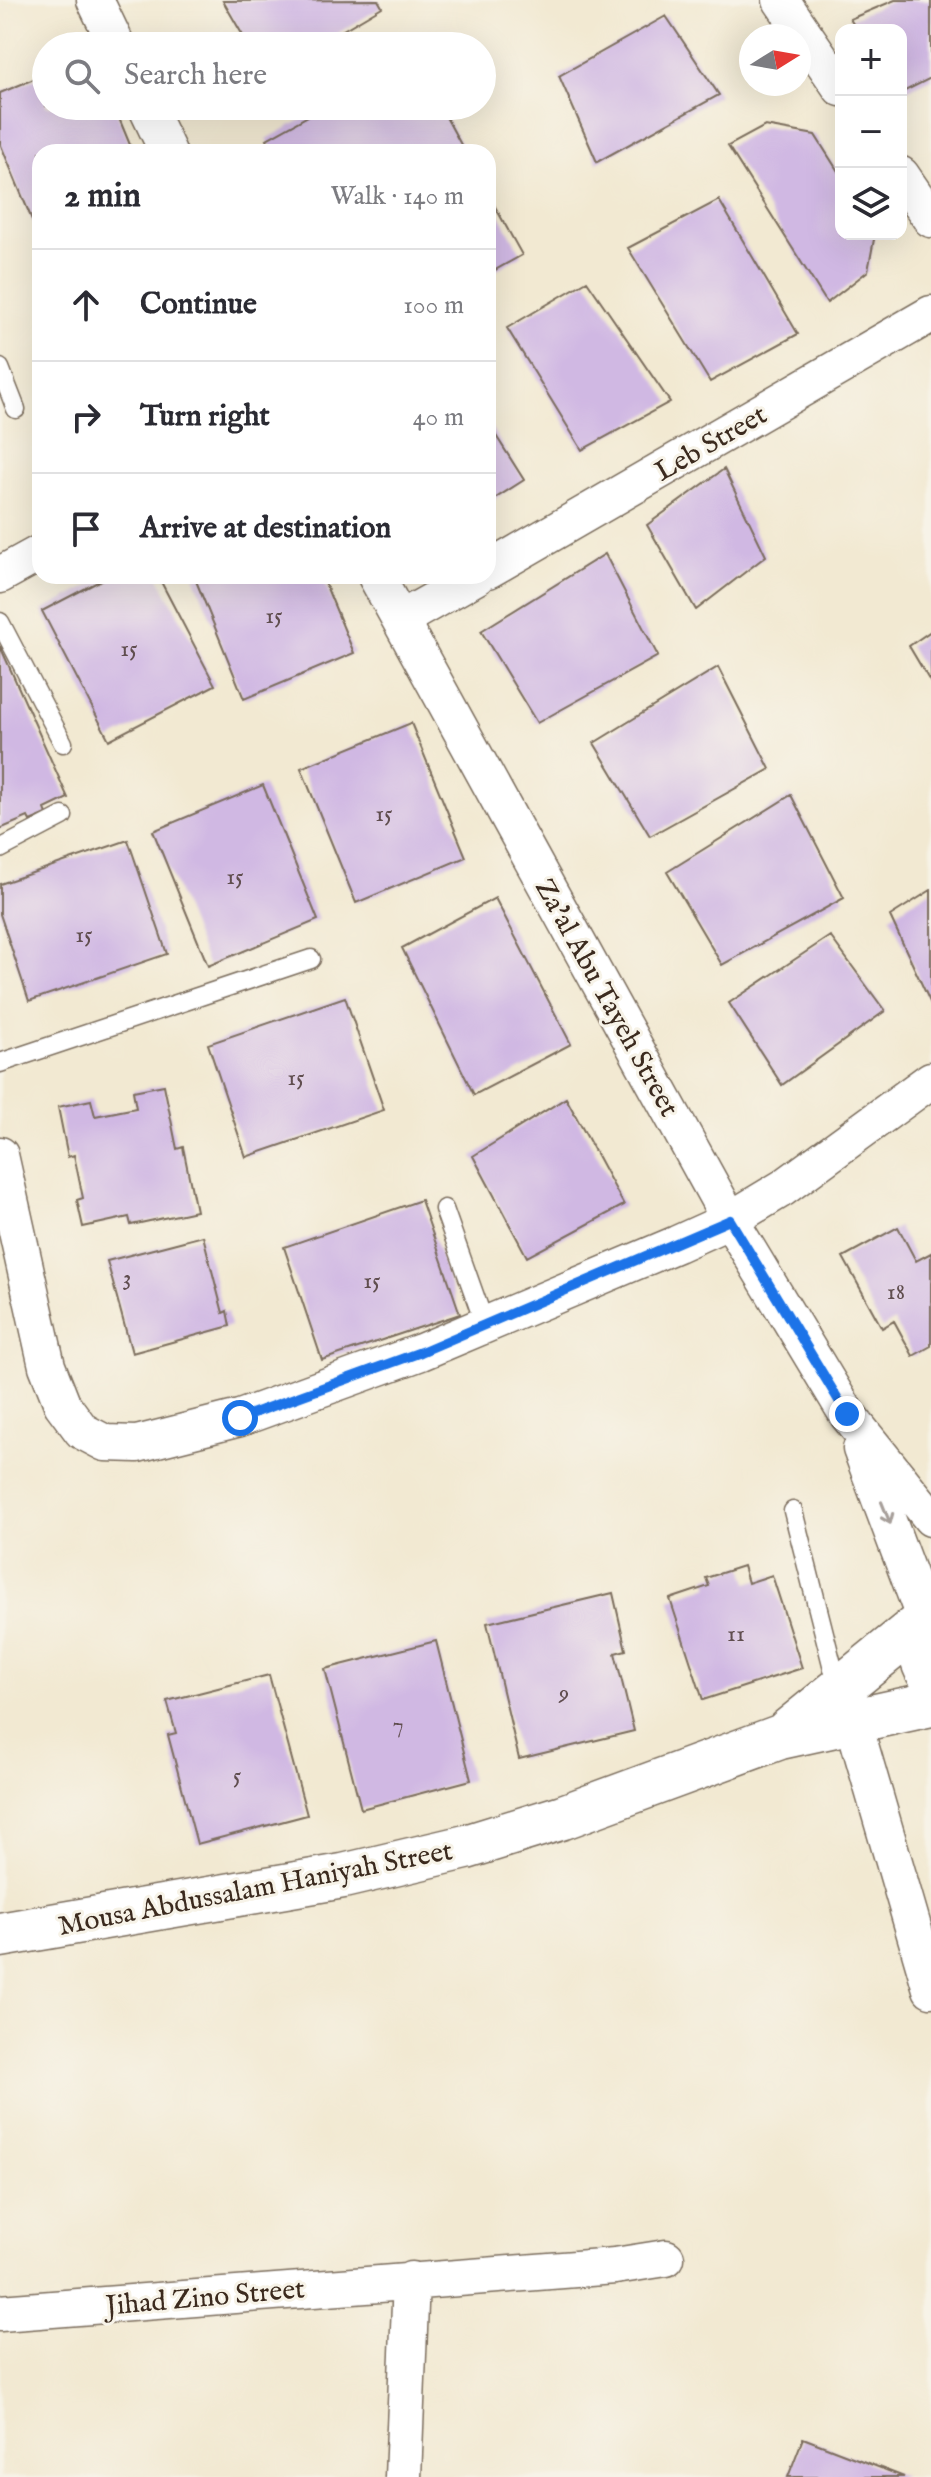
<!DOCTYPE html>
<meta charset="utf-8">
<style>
:root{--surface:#fff;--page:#f7f7f7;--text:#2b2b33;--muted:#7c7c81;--line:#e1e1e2}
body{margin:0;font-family:"IM FELL English",serif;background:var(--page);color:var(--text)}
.controls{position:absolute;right:24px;top:24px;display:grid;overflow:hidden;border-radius:16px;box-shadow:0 8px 32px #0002}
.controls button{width:72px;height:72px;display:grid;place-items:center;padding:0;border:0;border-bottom:2px solid var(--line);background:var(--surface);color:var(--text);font:40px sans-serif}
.compass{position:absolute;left:739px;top:24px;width:72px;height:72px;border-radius:50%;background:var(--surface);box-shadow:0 8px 32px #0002;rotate:79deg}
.stop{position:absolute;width:24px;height:24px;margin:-18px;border:6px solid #1a73e8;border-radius:50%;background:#fff}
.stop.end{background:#1a73e8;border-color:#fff;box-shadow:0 2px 8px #0008}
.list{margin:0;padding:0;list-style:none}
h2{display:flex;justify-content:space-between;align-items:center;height:104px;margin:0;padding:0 32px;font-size:34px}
h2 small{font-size:26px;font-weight:400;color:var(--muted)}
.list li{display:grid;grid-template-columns:52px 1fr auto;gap:24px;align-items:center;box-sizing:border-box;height:112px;padding:0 32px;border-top:2px solid var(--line)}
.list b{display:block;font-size:30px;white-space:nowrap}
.list em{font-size:26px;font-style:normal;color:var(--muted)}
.icon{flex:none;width:44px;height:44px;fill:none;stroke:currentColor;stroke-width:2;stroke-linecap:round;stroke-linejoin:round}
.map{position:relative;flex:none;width:931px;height:2477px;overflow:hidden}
.search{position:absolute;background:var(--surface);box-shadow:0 8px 32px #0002;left:32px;top:32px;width:464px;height:88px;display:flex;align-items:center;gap:20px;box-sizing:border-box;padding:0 28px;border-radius:44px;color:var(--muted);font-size:30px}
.panel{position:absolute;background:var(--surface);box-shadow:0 8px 32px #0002;left:32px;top:144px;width:464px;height:440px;border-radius:24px}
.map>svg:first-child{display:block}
.building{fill:#d0b8e3}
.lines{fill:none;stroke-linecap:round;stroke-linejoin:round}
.service-casing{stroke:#7b6d5d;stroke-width:21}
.minor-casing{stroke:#7b6d5d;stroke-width:39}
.tertiary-casing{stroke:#7b6d5d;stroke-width:47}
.service{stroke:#fff;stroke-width:18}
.minor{stroke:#fff;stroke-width:36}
.tertiary{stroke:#fff;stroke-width:44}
.oneway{stroke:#a79f9a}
.route{stroke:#1a73e8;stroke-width:10}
.labels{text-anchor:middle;stroke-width:6;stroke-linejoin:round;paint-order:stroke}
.number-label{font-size:24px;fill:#604e4f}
.street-label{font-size:28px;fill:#3b2a1e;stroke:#f7f3e8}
</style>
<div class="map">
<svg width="931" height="2477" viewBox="0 0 931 2477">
<rect width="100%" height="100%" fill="#f7f3e8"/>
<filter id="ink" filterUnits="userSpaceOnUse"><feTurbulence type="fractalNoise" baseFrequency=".0125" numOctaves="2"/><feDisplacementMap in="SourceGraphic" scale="16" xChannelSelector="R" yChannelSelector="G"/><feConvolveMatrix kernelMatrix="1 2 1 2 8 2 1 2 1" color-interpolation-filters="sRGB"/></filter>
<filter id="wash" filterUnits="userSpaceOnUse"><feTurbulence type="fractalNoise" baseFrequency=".006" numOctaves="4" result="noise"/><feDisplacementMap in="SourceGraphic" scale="32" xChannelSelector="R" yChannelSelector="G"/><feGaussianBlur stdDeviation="1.8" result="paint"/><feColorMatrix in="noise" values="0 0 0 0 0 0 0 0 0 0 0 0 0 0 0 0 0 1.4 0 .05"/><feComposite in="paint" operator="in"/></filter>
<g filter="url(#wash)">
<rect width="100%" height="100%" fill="#f2e9d2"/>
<g id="blocks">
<path class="building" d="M378,0L382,7L316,46H249L223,1Z
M895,0H931V78L903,92L901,30H857L850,19Z
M666,16L719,95L597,162L559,76Z
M46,74V106H114L133,152H40V239L0,143V93Z
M326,106H440L465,152H274L267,139Z
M765,126L815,135L841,176V234H875L868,271L827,303L728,146Z
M488,194L522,255L488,274Z
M719,200L798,334L710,382L628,248Z
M587,281L670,402L582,450L507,328Z
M488,423L524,480L488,503Z
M724,469L766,556L696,610L647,525Z
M605,554L658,656L537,723L481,631Z
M109,576H158L215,685L109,740L42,611Z
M194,576H322L354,653L244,699Z
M931,631V683L909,646Z
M0,646L68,798L45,809L47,814L30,821L28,817L0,829Z
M718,667L770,769L650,836L594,743Z
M411,723L466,857L356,903L301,768Z
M263,785L318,920L208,966L153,831Z
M791,795L844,898L722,965L667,872Z
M128,840L167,954L29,1001L0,914V884Z
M931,890V1004L890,916Z
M495,898L571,1044L474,1095L402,948Z
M830,936L885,1011L782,1085L729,1003Z
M345,997L384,1110L246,1157L208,1044Z
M164,1085L177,1149L183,1147L196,1211L131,1225L129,1217L83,1227L77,1200L83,1198L74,1155L68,1157L58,1107L91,1100L95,1116L136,1108L133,1091Z
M566,1098L624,1205L527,1257L473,1156Z
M421,1200L460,1314L322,1360L284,1247Z
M898,1227L916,1261L931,1253V1346L913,1356L894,1321L882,1328L843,1257Z
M203,1236L223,1313L227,1311L230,1326L132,1353L107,1261Z
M743,1566L748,1583L772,1575L802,1668L703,1700L670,1599L709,1586L706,1578Z
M613,1593L626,1650L615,1653L634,1731L519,1759L487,1623Z
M436,1641L471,1780L361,1809L325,1669Z
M269,1675L307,1815L197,1844L168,1735L176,1733L167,1701Z
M803,2438L904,2477H788Z"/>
</g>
</g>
<g filter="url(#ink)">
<use href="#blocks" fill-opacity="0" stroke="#7b6d5d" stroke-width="2"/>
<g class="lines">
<defs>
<path id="service" d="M0,368L16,409
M0,622L63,743
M0,849L63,816
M0,1063L311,959
M444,1209L485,1325
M793,1511L838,1688"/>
<path id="minor" d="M95,0L117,46
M781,0L841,88
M146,106L168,152
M901,175L931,219
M488,570L931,314
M0,575L40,553
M376,576L730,1220L847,1414L931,1518
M401,619L477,576
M0,1155L47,1366L62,1404L82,1431L105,1443L137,1444L240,1418L421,1352L677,1244L730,1220L783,1188L931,1080
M861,1449L924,1617
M853,1721L931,1989
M0,2313L615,2266L666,2258
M403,2477L411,2280"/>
<path id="tertiary" d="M930,1606C917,1630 916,1654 931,1677
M788,1731L921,1623
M0,1935L343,1876L466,1847L563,1817L780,1737L931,1704"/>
</defs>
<use href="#service" class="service-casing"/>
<use href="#minor" class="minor-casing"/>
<use href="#tertiary" class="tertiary-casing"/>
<use href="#service" class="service"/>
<use href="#minor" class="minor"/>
<use href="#tertiary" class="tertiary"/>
</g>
<defs><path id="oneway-shaft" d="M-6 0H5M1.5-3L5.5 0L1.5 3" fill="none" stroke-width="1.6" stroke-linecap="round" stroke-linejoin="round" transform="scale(2)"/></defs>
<use class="oneway" href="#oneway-shaft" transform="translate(886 1513) rotate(68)"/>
</g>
<g class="lines" filter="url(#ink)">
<path class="route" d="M240,1418L421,1352L730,1220L847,1414"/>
</g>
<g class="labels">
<g class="number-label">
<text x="274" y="623">15</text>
<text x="129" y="656">15</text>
<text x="384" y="821">15</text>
<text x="235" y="884">15</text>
<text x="84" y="942">15</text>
<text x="296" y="1085">15</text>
<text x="127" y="1285">3</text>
<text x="372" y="1288">15</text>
<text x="896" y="1299">18</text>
<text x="736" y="1641">11</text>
<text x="564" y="1700">9</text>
<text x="398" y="1732">7</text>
<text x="237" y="1783">5</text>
</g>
<g class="street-label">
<text transform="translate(710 442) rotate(-30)" y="10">Leb Street</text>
<text transform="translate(608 997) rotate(61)" y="10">Za'al Abu Tayeh Street</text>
<text transform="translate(255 1887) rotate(-11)" y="10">Mousa Abdussalam Haniyah Street</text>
<text transform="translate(205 2296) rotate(-5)" y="10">Jihad Zino Street</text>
</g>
</g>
</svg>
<div class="controls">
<button>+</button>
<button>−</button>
<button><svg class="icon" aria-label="layers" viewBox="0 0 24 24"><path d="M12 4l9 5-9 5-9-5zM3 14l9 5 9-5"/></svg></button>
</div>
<svg class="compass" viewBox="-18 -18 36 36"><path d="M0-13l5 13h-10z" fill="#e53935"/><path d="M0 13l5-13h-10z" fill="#7c7c81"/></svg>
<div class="stop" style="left:240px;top:1418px"></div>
<div class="stop end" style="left:847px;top:1414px"></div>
<div class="search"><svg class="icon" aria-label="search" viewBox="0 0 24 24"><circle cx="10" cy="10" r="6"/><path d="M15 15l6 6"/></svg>Search here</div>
<section class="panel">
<h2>2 min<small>Walk · 140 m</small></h2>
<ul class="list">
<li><svg class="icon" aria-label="ahead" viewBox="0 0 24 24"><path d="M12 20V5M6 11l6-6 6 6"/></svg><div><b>Continue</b></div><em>100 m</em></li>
<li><svg class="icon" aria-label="right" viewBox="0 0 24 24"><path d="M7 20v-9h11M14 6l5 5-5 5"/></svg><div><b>Turn right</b></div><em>40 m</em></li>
<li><svg class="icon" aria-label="arrive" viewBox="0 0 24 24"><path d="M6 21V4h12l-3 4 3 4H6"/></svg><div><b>Arrive at destination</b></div></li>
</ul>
</section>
</div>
